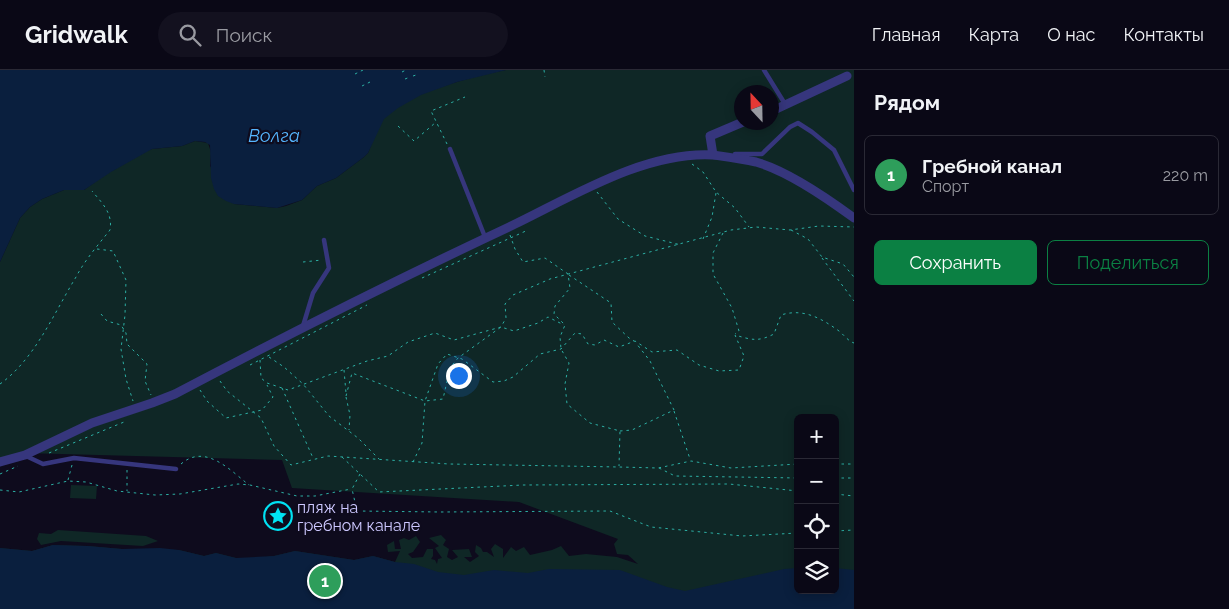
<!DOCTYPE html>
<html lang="ru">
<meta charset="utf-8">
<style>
:root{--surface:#0a0816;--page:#13111f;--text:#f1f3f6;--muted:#999aa1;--line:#2a2935;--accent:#0b8043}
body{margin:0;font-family:Raleway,sans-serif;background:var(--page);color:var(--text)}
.controls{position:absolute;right:15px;bottom:15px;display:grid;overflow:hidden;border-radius:8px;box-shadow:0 2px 12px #0003}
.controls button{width:45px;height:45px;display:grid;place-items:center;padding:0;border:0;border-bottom:1px solid var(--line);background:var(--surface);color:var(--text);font:25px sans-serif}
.compass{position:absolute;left:734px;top:15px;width:45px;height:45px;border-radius:50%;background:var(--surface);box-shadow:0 2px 12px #0003;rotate:338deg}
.you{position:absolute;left:458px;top:305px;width:18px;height:18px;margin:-12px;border:4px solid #fff;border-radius:50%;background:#1a73e8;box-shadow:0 0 0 8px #1a73e833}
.badge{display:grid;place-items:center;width:32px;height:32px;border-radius:50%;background:var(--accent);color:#fff;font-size:16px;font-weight:700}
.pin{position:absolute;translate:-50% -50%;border:2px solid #fff;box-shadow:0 1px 5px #0006}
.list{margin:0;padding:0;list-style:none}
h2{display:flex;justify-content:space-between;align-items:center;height:65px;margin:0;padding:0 20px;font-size:21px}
h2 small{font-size:16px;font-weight:400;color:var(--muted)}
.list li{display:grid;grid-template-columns:32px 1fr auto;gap:15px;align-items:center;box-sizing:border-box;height:80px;margin:0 10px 10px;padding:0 10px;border:1px solid var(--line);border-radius:8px}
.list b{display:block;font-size:19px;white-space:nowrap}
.list p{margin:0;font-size:16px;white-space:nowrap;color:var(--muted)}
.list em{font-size:16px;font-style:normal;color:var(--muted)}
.actions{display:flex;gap:10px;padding:15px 20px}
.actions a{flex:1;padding:11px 0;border:1px solid var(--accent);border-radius:8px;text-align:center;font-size:18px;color:var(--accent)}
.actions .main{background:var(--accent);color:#fff}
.icon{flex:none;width:28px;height:28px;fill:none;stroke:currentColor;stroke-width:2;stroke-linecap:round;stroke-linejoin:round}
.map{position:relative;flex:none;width:854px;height:539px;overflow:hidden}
header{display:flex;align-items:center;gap:30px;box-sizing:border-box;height:70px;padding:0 25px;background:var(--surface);border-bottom:1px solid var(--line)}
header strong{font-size:24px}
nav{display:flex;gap:28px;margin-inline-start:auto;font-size:18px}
.search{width:350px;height:45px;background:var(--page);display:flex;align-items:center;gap:12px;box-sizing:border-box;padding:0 18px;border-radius:28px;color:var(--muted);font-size:19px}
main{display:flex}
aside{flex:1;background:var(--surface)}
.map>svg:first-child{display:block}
.green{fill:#0f2726;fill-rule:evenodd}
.water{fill:#0a1f3e}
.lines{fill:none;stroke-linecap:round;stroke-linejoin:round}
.path{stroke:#2cafa4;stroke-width:1;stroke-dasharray:2.5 4;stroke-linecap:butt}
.service{stroke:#36367d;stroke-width:4.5}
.minor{stroke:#36367d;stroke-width:9}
.labels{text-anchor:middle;stroke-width:4.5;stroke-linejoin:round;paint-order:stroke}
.poi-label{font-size:16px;fill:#cdc8ff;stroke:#0e0b1d;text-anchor:start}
.water-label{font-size:18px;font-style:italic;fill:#56b6ff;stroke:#0e0b1d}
</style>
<header>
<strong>Gridwalk</strong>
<div class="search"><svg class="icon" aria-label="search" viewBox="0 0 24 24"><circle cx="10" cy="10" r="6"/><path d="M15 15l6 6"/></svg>Поиск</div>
<nav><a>Главная</a><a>Карта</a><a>О нас</a><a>Контакты</a></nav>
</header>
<main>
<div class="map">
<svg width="854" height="539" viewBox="0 0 854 539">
<rect width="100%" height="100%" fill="#0e0b1d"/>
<path class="green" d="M506,0H854V539H0V478L32,481L53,475L88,476L122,479L179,480L204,486L216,483L236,488H257L274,486L295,481L354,490L373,486L395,492L400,481L388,482L387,475L394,471L395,479H401L399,470L404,468L409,470L416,466L420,472L413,482L408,484L412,488L423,487L427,479H433V486L431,489L435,490L437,494L438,489L442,488L435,478L439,476L429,468L441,465L446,470L443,475L449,479L447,487L452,490L458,487L452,480L469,479L472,487H464L470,492L479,486L475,482L476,475L481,478L483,482H487L494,487L491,479L495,474L503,479V488L511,477L516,481L524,477L530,485L552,480L561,476L569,486L586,484L617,487L638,494L628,485L617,484L614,474L618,469L519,432L292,418L282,390L24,383L0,393V192L20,148L30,137L42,129L64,120H84L103,106L147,81L152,79L182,76L195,71L208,73L211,82L210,96L234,134L277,138L286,136L302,130L317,116L336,108L364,87L368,83C373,72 376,58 384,48C405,23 475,6 506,0ZM742,22H772V52H742ZM798,348H835V520H798Z
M71,415L97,416L96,429L70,428Z
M58,460L146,466L158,471L143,476L61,471L41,475L37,469L39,463L51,464Z"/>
<path class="water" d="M0,0H506L457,12L421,25L398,38L384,49L368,83L364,87L336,108L317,116L302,130L277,138L234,134L226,131L218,126L214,119L211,108L210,75L205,72L195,71L182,76L152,79L111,102L84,120H64L42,129L30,137L20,148L0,192Z
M53,475L88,476L122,479L160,478L179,480L204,486L216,483L236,488L274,486L295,481L354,490L373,486L395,492L414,494L438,502L464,505L494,500L528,503L549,499L620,500L667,517L685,521L784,499L798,498V520H835V498L854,500V539H0V478L32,481Z"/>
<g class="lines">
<path class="path" d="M544,0L545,7
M402,2L406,0
M355,4L363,0
M413,6L419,4
M405,9L410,7
M362,16L370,12
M398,56L414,71L435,53
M447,74L431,41L465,27
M692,94L703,102L716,122L735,138L749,157
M597,122L618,149L645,166L681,175
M791,160L808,169L822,187L843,194L854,207
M723,163L713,183V204L732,238L739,261L735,264
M510,165L515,179L523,192L545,188L568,204L570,218L555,236L554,244L565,255L560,267L561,279L569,293L565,314L567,334L590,353L620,361L619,396
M703,169L712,147L716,123
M97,179L113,181L126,210L125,245L121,279L126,309L133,331
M822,188L854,231
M303,192L322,190
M569,205L611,233L612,252L629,268L634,271
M422,208L528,160
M101,244L107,251L121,255L126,263L127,274L147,294L145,311L151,325
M269,287L284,297L303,314L329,346L358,368L379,389
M260,290L261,308L267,313L288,320L367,291L388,286L408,272L435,263L454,270L501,257L506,248L505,234L513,225L550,209L731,160L756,157L790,160L819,156L854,157
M250,295L367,235
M344,300L346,323
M220,311L227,321L261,348L274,376L291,395L328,386L449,394L619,397L658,398L691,391L731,398L798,394
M0,314C35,289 54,243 76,207C85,190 98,175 110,160C113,143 102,133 92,121
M282,318L313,388
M200,320L207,331L226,348L262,340L273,327L267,315
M346,326L352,303L425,331L443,329L450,298L458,288L501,257L514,261L538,253L548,247L564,255
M346,327L350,345L349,360
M674,341L690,389
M620,361L632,360L674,340L650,291L636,273
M49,383L124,352
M342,387L379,422L523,415L729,414L798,421
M413,392L422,373L425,331L438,294L447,284L462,289L493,312L504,311L513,307L540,284L561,279L575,263L582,264L588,274L595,275L604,270L619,277L635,271L652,282L677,280L699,295L719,301L739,300L744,286L735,265C752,270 758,272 774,264L781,245C803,238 821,248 839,261C844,265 848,271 854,273
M181,394C205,373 230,400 249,415
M835,394H854
M659,398L675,406L798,408
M127,400V421
M0,404L18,396
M360,404L352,419L357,441L440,442L610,441L651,457L742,466L798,463
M835,408H854
M68,410L72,395
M0,420L19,422L68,411L86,412L117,421L155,425L180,424L238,414L250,415L297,426H315L351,419
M835,424L854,426
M835,461L854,460"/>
<path class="service" d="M764,0L785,34
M450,79L485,167
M735,84H762L790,57L798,53L812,62L834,80L854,120
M303,256L313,223L329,198L324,170
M26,386L43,394L74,388L176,399"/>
<path class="minor" d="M772,41L847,6
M713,85C727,87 742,89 756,92C788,101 827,128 854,148
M0,392L25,385L92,353L152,333L175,324C285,266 396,210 509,157C570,128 644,81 713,85L710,66L743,52"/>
</g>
<defs>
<symbol id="sight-ring" viewBox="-11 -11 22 22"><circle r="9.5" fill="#0e0b1d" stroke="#00e2f3" stroke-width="1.5"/><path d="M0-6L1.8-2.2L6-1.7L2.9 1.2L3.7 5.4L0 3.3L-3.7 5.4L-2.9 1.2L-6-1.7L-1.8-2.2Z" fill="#00e2f3"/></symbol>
</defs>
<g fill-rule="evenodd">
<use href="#sight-ring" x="262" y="430" width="32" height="32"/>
</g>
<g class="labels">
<g class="poi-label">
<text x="297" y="443">пляж на<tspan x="297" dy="18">гребном канале</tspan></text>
</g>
<g class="water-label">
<text x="274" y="72">Волга</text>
</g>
</g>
</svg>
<div class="controls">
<button>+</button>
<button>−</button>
<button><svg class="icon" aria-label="locate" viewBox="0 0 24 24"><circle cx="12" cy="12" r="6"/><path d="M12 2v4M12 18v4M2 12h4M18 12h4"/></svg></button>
<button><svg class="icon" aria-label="layers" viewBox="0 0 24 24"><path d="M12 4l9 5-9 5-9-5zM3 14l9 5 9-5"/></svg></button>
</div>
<svg class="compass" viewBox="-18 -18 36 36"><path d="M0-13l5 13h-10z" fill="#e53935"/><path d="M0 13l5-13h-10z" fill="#999aa1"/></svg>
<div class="you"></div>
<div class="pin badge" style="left:325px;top:511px;background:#2e9e5b">1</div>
</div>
<aside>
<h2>Рядом<small></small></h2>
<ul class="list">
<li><span class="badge" style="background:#2e9e5b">1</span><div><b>Гребной канал</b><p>Спорт</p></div><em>220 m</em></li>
</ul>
<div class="actions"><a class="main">Сохранить</a><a>Поделиться</a></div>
</aside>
</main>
